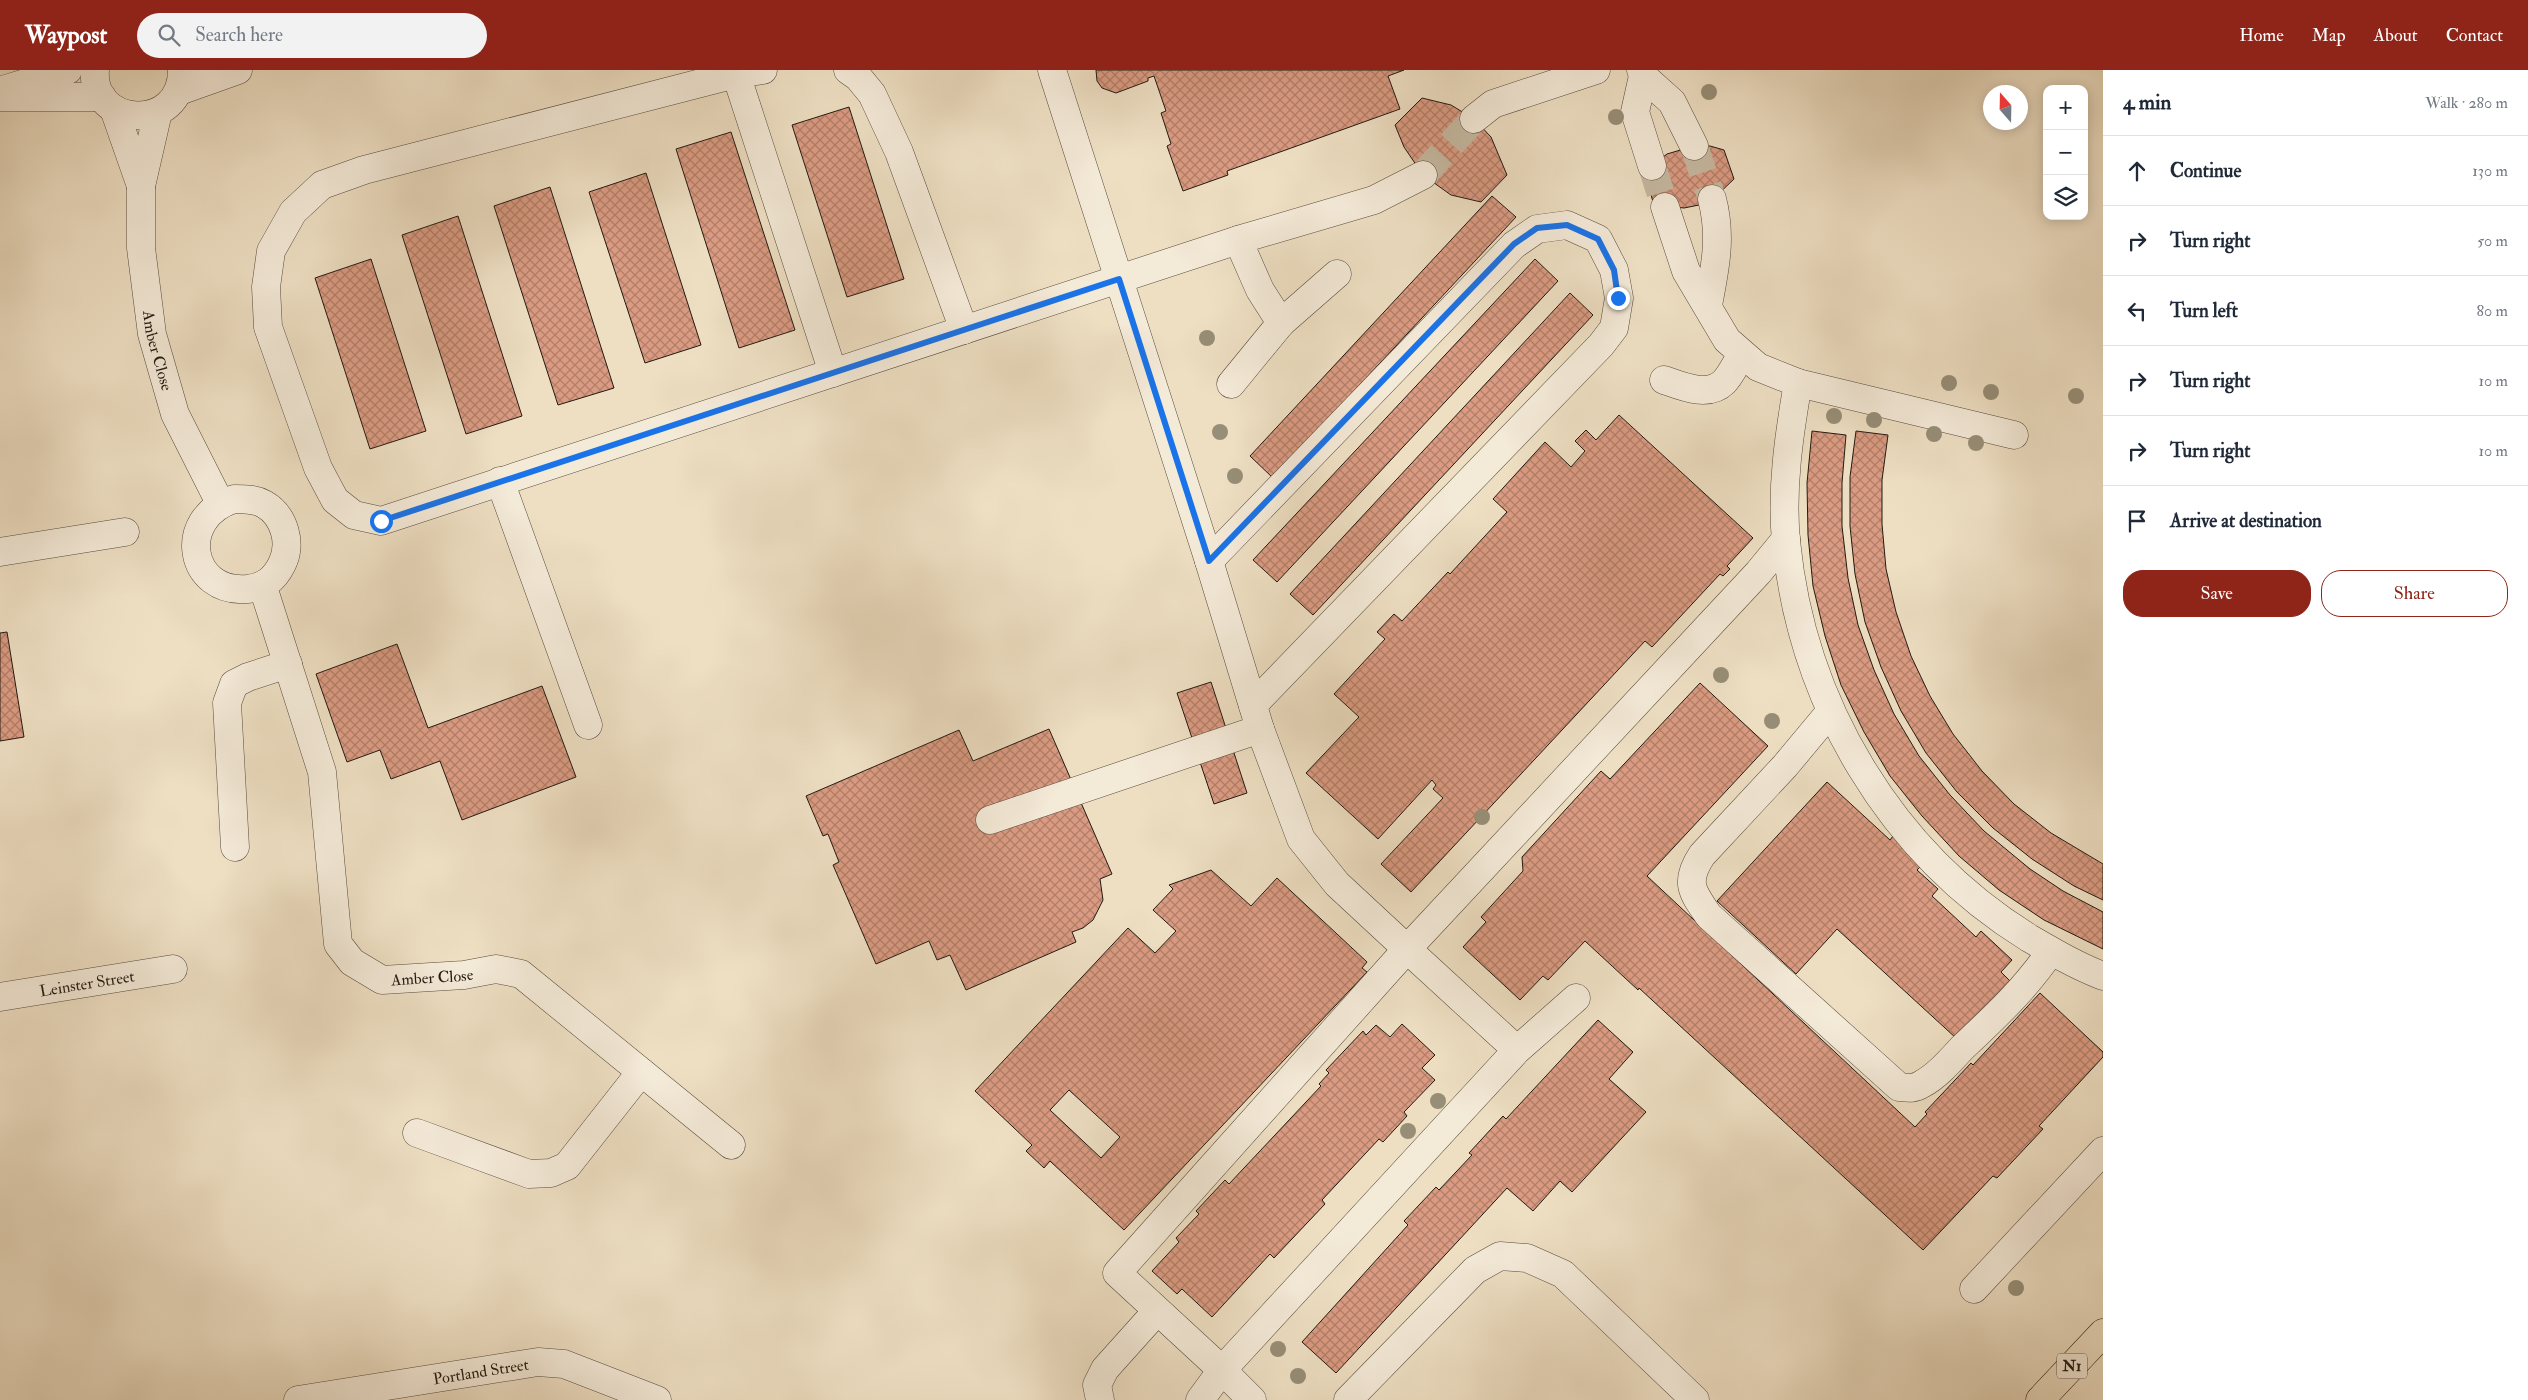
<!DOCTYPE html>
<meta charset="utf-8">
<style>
:root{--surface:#fff;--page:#f2f2f3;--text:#1f2937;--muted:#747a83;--line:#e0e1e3;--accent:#8f2418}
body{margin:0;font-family:"IM FELL Double Pica",serif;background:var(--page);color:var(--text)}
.controls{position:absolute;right:15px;top:15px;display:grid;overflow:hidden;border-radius:10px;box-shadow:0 2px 12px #0003}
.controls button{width:45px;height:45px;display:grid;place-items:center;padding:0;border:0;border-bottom:1px solid var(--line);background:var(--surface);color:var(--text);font:25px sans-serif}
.compass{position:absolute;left:1983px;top:15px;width:45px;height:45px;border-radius:50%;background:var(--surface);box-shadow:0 2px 12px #0003;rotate:340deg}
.stop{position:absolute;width:15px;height:15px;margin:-11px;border:4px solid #1a73e8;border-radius:50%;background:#fff}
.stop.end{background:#1a73e8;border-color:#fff;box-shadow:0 1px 5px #0008}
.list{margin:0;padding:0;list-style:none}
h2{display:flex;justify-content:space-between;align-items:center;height:65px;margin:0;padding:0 20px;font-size:21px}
h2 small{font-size:16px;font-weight:400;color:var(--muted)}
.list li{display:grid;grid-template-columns:32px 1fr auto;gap:15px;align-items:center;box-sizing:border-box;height:70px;padding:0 20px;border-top:1px solid var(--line)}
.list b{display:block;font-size:19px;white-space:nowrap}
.list em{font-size:16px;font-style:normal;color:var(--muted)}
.actions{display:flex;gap:10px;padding:15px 20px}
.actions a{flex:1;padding:11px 0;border:1px solid var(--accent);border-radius:20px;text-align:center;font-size:18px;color:var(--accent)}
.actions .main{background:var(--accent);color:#fff}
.icon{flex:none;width:28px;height:28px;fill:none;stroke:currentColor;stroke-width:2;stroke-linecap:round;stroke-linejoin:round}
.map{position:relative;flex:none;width:2103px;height:1330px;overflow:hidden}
header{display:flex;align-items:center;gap:30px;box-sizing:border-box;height:70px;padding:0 25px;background:var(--accent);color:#fff}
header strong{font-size:24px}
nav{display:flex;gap:28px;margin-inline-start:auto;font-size:18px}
.search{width:350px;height:45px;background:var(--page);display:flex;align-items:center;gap:12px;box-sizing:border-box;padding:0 18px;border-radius:28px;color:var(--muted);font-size:19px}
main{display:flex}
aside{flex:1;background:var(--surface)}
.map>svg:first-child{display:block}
.building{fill:url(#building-cross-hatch);stroke:#231a12;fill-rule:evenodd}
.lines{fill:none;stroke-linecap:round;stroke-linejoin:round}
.minor-tunnel{stroke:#c5b8a0;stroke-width:28;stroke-dasharray:28 14;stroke-linecap:butt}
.minor-casing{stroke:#564b3e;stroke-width:29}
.highway-casing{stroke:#231a12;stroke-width:29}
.minor{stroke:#f4ead8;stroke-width:28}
.highway{stroke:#eedfc3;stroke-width:28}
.tree{fill:#978e77}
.route{stroke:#1a73e8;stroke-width:6}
.labels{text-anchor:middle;stroke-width:5;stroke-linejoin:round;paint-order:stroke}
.shield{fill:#f4ead8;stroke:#62584d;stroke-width:1}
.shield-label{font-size:15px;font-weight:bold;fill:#231a12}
.street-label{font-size:16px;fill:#231a12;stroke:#f4ead8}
</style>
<header>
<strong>Waypost</strong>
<div class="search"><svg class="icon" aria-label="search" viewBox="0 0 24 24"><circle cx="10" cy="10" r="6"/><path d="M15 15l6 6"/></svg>Search here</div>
<nav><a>Home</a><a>Map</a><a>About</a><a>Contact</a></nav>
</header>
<main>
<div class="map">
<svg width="2103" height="1330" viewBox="0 0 2103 1330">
<defs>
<pattern id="building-cross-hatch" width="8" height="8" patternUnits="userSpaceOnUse" patternTransform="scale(1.25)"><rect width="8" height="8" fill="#db9b82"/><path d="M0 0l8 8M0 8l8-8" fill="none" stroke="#b17e69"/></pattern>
</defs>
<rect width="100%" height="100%" fill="#eedfc3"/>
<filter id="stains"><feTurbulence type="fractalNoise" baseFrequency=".004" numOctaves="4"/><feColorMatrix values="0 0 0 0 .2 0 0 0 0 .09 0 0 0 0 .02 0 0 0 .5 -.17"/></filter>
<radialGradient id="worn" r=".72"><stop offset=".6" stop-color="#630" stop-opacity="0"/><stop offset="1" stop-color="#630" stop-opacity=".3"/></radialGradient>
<path class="building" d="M1096,0H1404L1388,6L1400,39L1227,101L1228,105L1183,121L1167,76L1171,74L1161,43L1166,41L1154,6L1148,8V11L1116,23L1102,18L1097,11Z
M1422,28L1451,35L1474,49L1491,67L1507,105L1481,132L1451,125L1423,105L1404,77L1395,55Z
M849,37L904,209L847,227L792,55Z
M731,62L795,260L739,278L676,79Z
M1694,76H1710L1724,80L1734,109L1713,129L1699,135L1684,138L1654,135L1645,105L1655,93L1667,84Z
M646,103L701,275L645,293L589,122Z
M550,117L614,318L558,335L494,136Z
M1492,126L1516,147L1273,408L1250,386Z
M458,146L522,346L466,364L402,165Z
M371,189L426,361L370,379L315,208Z
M1535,189L1558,211L1277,512L1253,490Z
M1570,223L1593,245L1313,545L1290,524Z
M1619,345L1753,468L1727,496L1730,499L1723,506L1720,504L1652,577L1645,571L1411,822L1381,794L1443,728L1433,719L1436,715L1432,710L1378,769L1306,703L1359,647L1334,624L1385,569L1377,562L1394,544L1402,551L1448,502L1450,504L1507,442L1493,429L1545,372L1571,397L1585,381L1575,371L1586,360L1596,370Z
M1812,361L1846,365L1842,413V456L1848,508L1858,555L1874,600L1894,644L1919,686L1950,725L1984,761L2030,799L2063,821L2103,842V879L2044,850L1999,820L1959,786L1922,746L1890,706L1864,662L1841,615L1825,566L1813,516L1808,465L1807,413Z
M1856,361L1888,365L1882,410V454L1886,499L1896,542L1911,586L1930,626L1953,664L1982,701L2014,734L2051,763L2103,794V830L2074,816L2032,789L1993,758L1957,722L1926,683L1901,641L1881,597L1865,552L1855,504L1850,456V407Z
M7,562L24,667L0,671V563Z
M397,574L428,658L542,616L576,707L462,750L440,691L391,709L380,680L347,692L316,604Z
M1211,612L1247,723L1214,734L1177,623Z
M1700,613L1768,676L1647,806L1915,1057L1927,1044L1925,1042L1971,993L1973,995L2040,923L2103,982V987L2039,1056L2043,1059L1997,1108L1993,1106L1923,1180L1639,918L1638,920L1585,871L1548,910L1543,906L1520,930L1463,877L1486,852L1481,847L1523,801L1522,787L1601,701L1610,709Z
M1049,659L1112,804L1100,809L1103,830L1093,850L1083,858L1072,862L1076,872L966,920L950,885L937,890L929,871L876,894L833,795L839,792L828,764L823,766L806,726L959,660L973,691Z
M1827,712L1890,770L1893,766L1923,794L1917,800L1938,819L1932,826L1976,867L1981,861L2012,890L2001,902L2010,911L1957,969L1837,859L1796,904L1717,831Z
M1211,800L1251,836L1277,808L1367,892L1362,898L1367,902L1124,1160L1050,1091L1044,1098L1026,1081L1032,1075L975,1021L1128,858L1155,883L1176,861L1153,840L1173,819L1169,815ZM1069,1020L1120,1067L1101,1088L1050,1040Z
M1598,950L1633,982L1609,1009L1646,1042L1572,1122L1560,1111L1533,1141L1507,1118L1336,1303L1302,1272L1408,1155L1404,1151L1436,1117L1439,1120L1472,1085L1469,1083L1503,1046L1506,1049Z
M1402,954L1435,985L1422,998L1435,1010L1404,1042L1407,1046L1383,1072L1379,1069L1322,1130L1325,1134L1274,1188L1270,1184L1212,1247L1182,1219L1177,1224L1152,1201L1179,1172L1176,1168L1199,1144L1196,1141L1225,1110L1229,1114L1321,1016L1319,1014L1329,1003L1326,1000L1363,961L1366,965L1376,955L1390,967Z"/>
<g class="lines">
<path class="minor-tunnel" d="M1694,76L1712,129
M1652,96L1665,137
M1423,105L1474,49"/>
<defs>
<g id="minor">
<path d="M95,0C90,57 182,64 182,0"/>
<path d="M763,0L736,4L364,100L322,115L293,142L271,181L266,217L268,257L318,398L335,430L354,445L381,451L1238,170L1374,130L1423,105"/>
<path d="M848,0L858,7L872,24L899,82L964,260"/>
<path d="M1052,0L1209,491L1260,659L1301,769L1337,814L1407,879L1758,503L1786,469"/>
<path d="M1641,0L1643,6L1635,42L1652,96"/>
<path d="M736,4L833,303"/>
<path d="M1643,6L1672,32L1694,76"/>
<path d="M6,19L68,0"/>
<path d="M179,21L238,0"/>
<path d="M0,27H102"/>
<path d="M114,39L141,116"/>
<path id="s1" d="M158,42L141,116V178L152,264L175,344L220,433"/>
<path d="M1474,49L1493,34L1596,0"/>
<path d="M1665,137L1686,201L1727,270L1758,297L1798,313L2014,365"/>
<path d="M1708,235C1715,199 1722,166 1712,129"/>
<path d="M1281,253L1337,204"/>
<path d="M1664,310C1681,316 1708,328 1724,312C1731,305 1736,293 1742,285"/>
<path d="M1798,313C1789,365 1781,418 1786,471C1802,633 1890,782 2029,868C2053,882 2077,896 2103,906"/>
<path d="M1231,314L1281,253L1260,220L1238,170"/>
<path d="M500,411L588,655"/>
<path d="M234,429C245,429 255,429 264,434C285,446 292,474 282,494C274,510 264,517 247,519C189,524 175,448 234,429Z"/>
<path d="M0,482L125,462"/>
<path d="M1209,491L1514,175L1537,159L1567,155L1598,169L1614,200L1619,228L1614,258L1601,275L1253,635"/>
<path id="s2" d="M263,517L322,702L338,874L352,892L382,910L464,905L496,899L521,904L731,1075"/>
<path d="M1830,642L1785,696L1702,785C1684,812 1692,822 1709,846L1899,1017C1908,1018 1914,1019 1922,1014C1937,1006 1950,991 1962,978C1994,948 2026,918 2051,881"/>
<path d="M990,750L1260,659"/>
<path d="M235,777L227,633L234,614L248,607L288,594"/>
<path id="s3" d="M0,927L173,899"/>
<path d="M1517,980L1407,879L1117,1203L1222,1300L1517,980L1576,928"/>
<path d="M417,1063L529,1104L551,1103L567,1096L641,1002"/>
<path d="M1974,1219L2103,1081"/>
<path id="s4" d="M298,1330L538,1292L564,1294L657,1330"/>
<path d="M1100,1330L1097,1315L1105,1299L1157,1241"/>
<path d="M1200,1330L1222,1300L1252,1330"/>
<path d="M1348,1330L1475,1200L1500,1186L1527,1188L1563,1204L1695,1330"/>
</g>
<path id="highway" d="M2040,1330L2103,1263"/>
</defs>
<use href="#minor" class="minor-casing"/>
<use href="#highway" class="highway-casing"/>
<use href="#minor" class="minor"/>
<use href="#highway" class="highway"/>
</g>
<g class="tree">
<circle cx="1709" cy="22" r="8"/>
<circle cx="1616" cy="47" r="8"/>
<circle cx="1207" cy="268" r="8"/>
<circle cx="1949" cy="313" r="8"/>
<circle cx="1991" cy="322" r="8"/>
<circle cx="2076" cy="326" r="8"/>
<circle cx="1834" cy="346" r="8"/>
<circle cx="1874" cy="350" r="8"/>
<circle cx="1220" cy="362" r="8"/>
<circle cx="1934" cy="364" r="8"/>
<circle cx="1976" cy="373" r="8"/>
<circle cx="1235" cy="406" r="8"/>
<circle cx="1721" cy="605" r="8"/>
<circle cx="1772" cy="651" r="8"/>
<circle cx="1482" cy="747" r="8"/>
<circle cx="1438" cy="1031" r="8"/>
<circle cx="1408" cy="1061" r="8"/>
<circle cx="2016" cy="1218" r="8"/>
<circle cx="1278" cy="1279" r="8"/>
<circle cx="1298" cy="1306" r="8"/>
</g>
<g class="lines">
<path class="route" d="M381,451L1119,209L1209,491L1514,174L1537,158L1567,155L1598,169L1614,200L1618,228"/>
</g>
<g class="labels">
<rect class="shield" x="2057" y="1283.5" width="30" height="25" rx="4"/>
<g class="shield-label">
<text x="2072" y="1301">N1</text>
</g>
<g class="street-label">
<text dy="6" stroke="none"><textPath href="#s1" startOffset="242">Amber Close</textPath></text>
<text dy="6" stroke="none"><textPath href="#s2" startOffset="475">Amber Close</textPath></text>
<text dy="6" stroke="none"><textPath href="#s3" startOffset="88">Leinster Street</textPath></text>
<text dy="6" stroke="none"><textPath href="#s4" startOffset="185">Portland Street</textPath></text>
</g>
</g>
<rect width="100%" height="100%" filter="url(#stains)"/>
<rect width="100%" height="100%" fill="url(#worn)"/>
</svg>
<div class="controls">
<button>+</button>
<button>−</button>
<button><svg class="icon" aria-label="layers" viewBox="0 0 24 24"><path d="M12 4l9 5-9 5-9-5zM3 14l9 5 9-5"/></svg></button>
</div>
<svg class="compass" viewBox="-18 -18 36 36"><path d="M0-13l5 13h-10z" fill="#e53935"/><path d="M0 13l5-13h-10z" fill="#747a83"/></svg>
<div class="stop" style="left:381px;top:451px"></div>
<div class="stop end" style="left:1618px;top:228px"></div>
</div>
<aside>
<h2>4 min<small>Walk · 280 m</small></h2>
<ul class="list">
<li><svg class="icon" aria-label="ahead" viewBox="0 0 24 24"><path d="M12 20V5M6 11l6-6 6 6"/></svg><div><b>Continue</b></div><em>130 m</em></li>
<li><svg class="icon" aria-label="right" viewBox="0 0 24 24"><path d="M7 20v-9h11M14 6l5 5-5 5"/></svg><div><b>Turn right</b></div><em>50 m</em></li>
<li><svg class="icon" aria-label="left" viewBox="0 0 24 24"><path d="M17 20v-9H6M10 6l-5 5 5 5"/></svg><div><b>Turn left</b></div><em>80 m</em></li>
<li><svg class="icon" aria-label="right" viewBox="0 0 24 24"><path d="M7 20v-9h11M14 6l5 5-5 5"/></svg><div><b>Turn right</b></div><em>10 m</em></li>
<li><svg class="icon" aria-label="right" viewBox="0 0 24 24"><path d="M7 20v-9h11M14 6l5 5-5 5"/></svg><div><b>Turn right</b></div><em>10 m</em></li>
<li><svg class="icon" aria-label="arrive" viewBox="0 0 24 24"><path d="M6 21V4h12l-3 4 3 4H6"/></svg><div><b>Arrive at destination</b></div></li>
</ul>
<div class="actions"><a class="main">Save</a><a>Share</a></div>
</aside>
</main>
